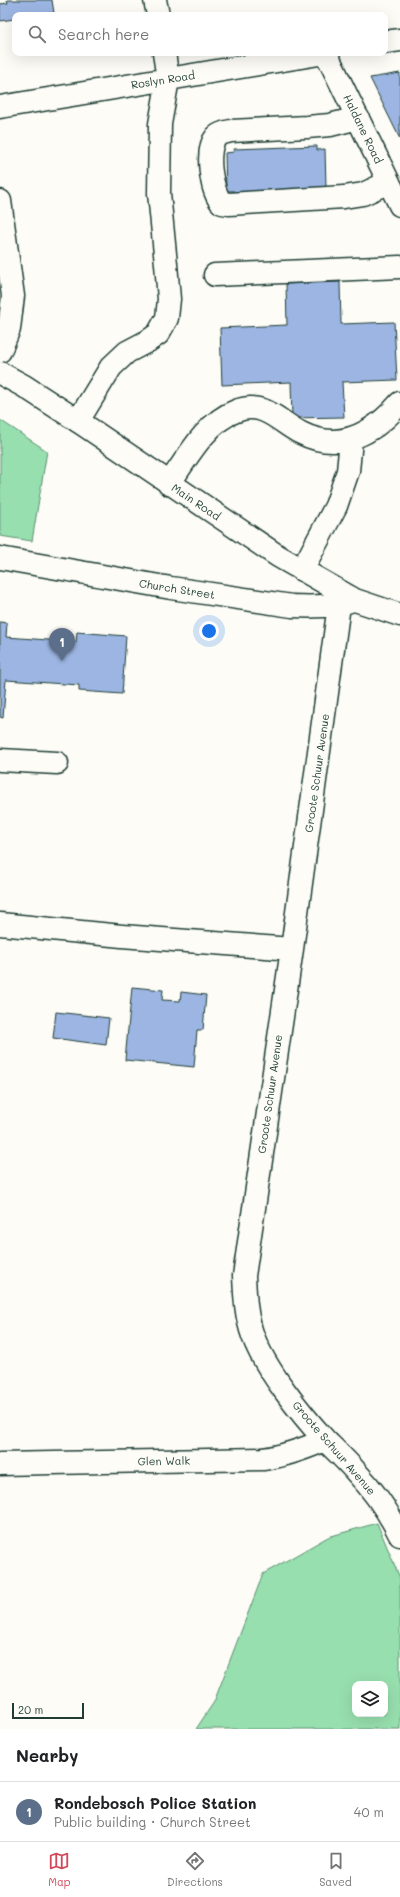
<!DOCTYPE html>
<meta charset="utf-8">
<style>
:root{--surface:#fff;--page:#f2f2f2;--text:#202124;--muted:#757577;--line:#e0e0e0;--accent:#d1495b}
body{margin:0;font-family:Mali,sans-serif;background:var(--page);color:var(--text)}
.controls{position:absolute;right:12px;bottom:12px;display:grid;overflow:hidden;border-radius:8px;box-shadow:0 4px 16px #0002}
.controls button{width:36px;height:36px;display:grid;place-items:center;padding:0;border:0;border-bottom:1px solid var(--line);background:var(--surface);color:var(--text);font:20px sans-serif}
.scale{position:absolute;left:12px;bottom:10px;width:72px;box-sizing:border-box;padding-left:4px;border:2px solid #1f3d34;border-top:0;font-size:11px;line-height:14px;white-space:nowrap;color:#1f3d34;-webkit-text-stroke:3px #fdfcf7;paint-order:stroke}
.you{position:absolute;left:209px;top:631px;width:14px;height:14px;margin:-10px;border:3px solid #fff;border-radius:50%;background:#1a73e8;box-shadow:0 0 0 6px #1a73e833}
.badge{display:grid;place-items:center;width:26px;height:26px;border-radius:50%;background:var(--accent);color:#fff;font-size:13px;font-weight:700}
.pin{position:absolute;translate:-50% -33px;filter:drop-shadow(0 1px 2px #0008)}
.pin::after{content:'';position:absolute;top:21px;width:14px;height:12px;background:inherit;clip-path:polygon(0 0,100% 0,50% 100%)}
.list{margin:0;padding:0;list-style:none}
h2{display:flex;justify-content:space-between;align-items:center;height:52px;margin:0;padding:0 16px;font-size:17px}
h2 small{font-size:13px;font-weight:400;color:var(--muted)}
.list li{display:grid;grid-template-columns:26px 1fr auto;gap:12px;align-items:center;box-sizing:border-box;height:60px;padding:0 16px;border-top:1px solid var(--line)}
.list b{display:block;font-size:15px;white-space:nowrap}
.list p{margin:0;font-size:13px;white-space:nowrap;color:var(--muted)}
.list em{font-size:13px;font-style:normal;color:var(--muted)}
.icon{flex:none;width:22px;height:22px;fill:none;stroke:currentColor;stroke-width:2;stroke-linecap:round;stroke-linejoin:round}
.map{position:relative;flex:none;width:400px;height:1729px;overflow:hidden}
.search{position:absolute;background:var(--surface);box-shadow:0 4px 16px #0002;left:12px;right:12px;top:12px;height:44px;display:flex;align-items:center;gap:10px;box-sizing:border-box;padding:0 14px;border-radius:8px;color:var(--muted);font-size:15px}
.sheet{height:112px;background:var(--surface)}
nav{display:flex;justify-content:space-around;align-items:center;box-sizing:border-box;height:56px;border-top:1px solid var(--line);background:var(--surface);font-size:11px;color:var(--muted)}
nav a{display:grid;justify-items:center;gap:2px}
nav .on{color:var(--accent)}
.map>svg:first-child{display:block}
.green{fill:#97dfae;stroke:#5b8e71;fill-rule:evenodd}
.building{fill:#9cb5e2;stroke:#1f3d34}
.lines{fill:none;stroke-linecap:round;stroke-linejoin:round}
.minor-casing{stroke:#1f3d34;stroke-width:25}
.major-casing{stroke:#1f3d34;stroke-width:25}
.minor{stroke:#fdfcf7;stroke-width:22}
.major{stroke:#fdfcf7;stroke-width:22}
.labels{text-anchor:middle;stroke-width:3;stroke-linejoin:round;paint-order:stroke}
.street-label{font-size:11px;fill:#1f3d34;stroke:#fdfcf7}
</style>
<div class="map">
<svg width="400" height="1729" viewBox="0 0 400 1729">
<rect width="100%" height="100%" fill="#fdfcf7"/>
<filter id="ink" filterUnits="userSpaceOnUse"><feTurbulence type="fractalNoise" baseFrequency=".025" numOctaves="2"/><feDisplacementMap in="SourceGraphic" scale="8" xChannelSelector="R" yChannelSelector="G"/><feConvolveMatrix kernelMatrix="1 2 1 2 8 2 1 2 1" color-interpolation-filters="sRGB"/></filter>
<g filter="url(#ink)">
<path class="green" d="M0,420L47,451L32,541L0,536Z
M377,1523L400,1578V1729H196L214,1702L263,1574L328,1537ZM355,1684H385V1714H355Z"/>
<path class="building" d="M7,0H52L54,13L15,15V19L0,21V4L8,3Z
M400,73V139L370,78Z
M317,146V150L325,149L326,187H318V190L234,194V191H226L225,153L234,152V149Z
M340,282L341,324L394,322L397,380L342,382L344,417L292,418L291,382L222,385L220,328L287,325L286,284Z
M0,622L7,623L6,637L76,642L77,632L126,636L122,694L79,691V685L6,680L3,718L0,717Z
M132,987L163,990L162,1000L180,1001L181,992L206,995L203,1030H197L194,1067L125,1060Z
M56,1012L109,1018L106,1045L53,1038Z"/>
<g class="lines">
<defs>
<path id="minor" d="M155,0L158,15
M385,42L400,40
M326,53L400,205
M0,107L325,53
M358,118L330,125L307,127L231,131C226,132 220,133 216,137C205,150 211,192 222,203L229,204L344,197L363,194L389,182
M0,201L13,296L9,329L0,351
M215,275L400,267
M78,421L111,367L127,352L148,341L158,334L167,318L169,299L166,264L159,193L160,124L168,79L164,53
M169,484C187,458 206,422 236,411C264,400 279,422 301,433C340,453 374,433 400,403
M0,558L171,588L292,606C313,607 333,607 353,600
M302,570L336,506L348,471L351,440
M339,605L292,949L244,1276C245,1297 246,1317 253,1336C265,1369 301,1414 325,1440C336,1451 347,1461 357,1473C374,1491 389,1513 400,1535
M0,760L57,763
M0,924L122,936L292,949
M0,1464L263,1459C285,1456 304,1449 325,1440"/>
<path id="major" d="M0,373L24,386L78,421L278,556L355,600L400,615"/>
</defs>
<use href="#minor" class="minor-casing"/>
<use href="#major" class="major-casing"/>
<use href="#minor" class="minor"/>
<use href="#major" class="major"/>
</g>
</g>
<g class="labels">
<g class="street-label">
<text transform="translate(163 80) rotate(-9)" y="4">Roslyn Road</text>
<text transform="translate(363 129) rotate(64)" y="4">Haldane Road</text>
<text transform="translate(196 502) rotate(34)" y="4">Main Road</text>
<text transform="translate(177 589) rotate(9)" y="4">Church Street</text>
<text transform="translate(317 773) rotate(-82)" y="4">Groote Schuur Avenue</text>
<text transform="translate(270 1094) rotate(-82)" y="4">Groote Schuur Avenue</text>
<text transform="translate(334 1448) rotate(49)" y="4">Groote Schuur Avenue</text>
<text transform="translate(164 1461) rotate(-1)" y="4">Glen Walk</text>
</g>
</g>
</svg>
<div class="controls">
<button><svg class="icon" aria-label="layers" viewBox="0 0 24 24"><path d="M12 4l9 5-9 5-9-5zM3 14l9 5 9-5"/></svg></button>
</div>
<div class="scale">20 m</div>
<div class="you"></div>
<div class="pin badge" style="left:62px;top:661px;background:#5c6f8a">1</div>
<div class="search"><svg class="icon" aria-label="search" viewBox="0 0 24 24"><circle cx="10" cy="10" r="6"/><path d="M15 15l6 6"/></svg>Search here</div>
</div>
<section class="sheet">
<h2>Nearby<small></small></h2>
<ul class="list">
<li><span class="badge" style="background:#5c6f8a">1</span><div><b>Rondebosch Police Station</b><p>Public building · Church Street</p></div><em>40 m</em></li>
</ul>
</section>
<nav>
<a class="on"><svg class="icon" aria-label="map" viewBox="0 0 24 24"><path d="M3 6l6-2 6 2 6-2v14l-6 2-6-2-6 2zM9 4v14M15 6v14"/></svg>Map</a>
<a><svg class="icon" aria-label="directions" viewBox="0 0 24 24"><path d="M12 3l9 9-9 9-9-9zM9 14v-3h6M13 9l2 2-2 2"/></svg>Directions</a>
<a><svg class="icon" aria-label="saved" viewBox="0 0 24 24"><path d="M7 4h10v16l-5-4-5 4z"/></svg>Saved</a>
</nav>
